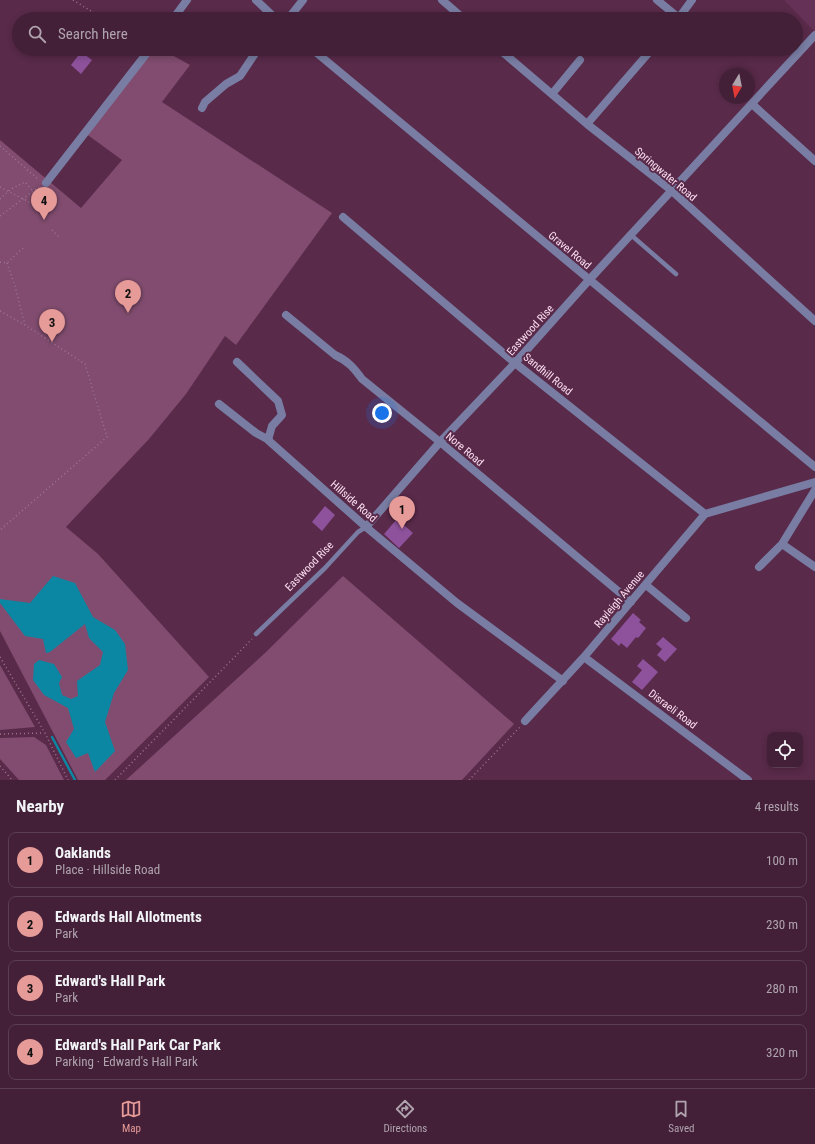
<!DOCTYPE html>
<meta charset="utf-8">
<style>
:root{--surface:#432038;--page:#4a2840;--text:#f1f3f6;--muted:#afa3ae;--line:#5b3e53;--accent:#e69b98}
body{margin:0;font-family:"Roboto Condensed",sans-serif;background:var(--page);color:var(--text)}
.controls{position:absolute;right:12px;bottom:12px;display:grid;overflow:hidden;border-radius:8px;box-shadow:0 2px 6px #0003}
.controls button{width:36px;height:36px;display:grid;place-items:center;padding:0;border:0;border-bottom:1px solid var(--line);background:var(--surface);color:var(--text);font:20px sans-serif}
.compass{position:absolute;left:719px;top:68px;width:36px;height:36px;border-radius:50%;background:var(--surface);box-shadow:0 2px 6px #0003;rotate:190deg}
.you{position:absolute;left:382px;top:413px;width:14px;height:14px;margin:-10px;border:3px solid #fff;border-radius:50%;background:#1a73e8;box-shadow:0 0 0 6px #1a73e833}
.badge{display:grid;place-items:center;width:26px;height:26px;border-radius:50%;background:var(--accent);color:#111;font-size:13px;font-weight:700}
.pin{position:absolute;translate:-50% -33px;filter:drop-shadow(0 1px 2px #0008)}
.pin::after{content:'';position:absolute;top:21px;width:14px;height:12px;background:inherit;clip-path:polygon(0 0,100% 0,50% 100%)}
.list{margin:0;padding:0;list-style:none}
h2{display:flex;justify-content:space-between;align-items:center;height:52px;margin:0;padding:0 16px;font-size:17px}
h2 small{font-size:13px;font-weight:400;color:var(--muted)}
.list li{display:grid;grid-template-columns:26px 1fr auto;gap:12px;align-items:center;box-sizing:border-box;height:56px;margin:0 8px 8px;padding:0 8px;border:1px solid var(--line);border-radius:8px}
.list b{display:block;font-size:15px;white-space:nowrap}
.list p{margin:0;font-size:13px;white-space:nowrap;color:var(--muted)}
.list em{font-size:13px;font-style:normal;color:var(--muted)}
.icon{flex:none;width:22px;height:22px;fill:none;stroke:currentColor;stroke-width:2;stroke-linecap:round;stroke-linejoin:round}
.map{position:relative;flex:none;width:815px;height:780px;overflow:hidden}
.search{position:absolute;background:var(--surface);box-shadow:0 2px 6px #0003;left:12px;right:12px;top:12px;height:44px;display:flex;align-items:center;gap:10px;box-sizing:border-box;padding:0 14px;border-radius:22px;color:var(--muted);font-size:15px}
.sheet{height:308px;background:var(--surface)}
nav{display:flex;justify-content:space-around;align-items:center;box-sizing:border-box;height:56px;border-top:1px solid var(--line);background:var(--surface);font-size:11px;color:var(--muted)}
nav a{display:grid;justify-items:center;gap:2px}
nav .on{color:var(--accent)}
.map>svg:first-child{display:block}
.built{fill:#663156}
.green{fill:#814c6f}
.water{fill:#0c87a3}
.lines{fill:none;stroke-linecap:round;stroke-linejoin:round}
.stream{stroke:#0c87a3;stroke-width:2.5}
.building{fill:#8e529c}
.path{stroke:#9d7590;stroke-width:1.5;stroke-dasharray:1 3;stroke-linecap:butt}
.lane{stroke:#797da3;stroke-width:4.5}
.street{stroke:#797da3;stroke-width:8}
.labels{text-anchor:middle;stroke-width:4;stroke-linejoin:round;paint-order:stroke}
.street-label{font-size:11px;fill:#fddff2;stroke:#592a4a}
</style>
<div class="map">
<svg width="815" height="780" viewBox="0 0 815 780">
<rect width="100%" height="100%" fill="#592a4a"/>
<path class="built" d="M784,0H815V32Z"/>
<path class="green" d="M150,49H161L190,65L162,102L332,213L236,345L225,336L186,394L149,439L66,527L98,554L209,677L105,780H78L0,631V140L81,208L122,160L85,133Z
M343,576L514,724L462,780H126L265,653Z
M0,665L35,727L0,730Z
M34,737L46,745L64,780H19L0,759V738Z"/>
<path class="water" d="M53,576L75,583L93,617L115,630L125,644L128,670L114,693L105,722L115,751L95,772L88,753L76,758L66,742L74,729L68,708L44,695L33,680L34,664L39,660L54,664L62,677L59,683L62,695L71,699L78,696L77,681L100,665L103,652L89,638L85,624L50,652L46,653L43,639L25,636L0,603V599L30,603Z"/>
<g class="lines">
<path class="stream" d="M52,737L75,780"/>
</g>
<path class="building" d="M81,52L92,60L81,74L71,65Z
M325,506L335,515L322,531L312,522Z
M397,519L413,533L399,548L384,534Z
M633,613L641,620L639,622L646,628L639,637L637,638L636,637L627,648L621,643L619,646L611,639Z
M663,637L677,649L665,662L657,655L662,649L656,644Z
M643,659L658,672L642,690L632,682L642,670L637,666Z"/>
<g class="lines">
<path class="path" d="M73,0L104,19
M0,146L39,180
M0,187L37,206
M0,199L11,189L25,182L33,191
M0,216L39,187
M52,230L59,237
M0,262L7,263L23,248
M7,263L15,286L25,325
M0,311L25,325L85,364L107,437L0,530
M0,657L45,733L68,780
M0,734L44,733
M0,766L12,780
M115,780L252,639
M469,780L520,727"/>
<path class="lane" d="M631,235L676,274
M256,634L325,568L358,532L366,527"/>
<path class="street" d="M256,0L276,19
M442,0L464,19
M657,0L679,18
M173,19L187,0
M288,19L303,0
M678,19L692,0
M312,49L815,467
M499,49L587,124L671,190L815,321
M552,94L580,60
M752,104L815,161
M202,108L205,102L226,84L240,76L258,49
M587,124L652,49
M46,183L150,49
M343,217L515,363L705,514
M286,315L335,355C348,361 354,368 362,379L440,442L631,602
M237,362L278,401L282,415L272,426L268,440L366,527L457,603L563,681
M219,404L256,433L269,440
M366,527L440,442L515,363L589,280L815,35
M782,544L815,567
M759,567L782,544L815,490
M646,585L686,618
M584,657L748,780
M525,721L584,657L705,514L815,482"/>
</g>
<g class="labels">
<g class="street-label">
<text transform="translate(666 174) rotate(40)" y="4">Springwater Road</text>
<text transform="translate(570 250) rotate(40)" y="4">Gravel Road</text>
<text transform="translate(530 330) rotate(-48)" y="4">Eastwood Rise</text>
<text transform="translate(548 374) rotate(39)" y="4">Sandhill Road</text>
<text transform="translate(465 449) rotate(40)" y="4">Nore Road</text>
<text transform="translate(354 501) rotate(41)" y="4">Hillside Road</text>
<text transform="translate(309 566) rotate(-46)" y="4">Eastwood Rise</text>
<text transform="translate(619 599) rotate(-50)" y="4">Rayleigh Avenue</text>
<text transform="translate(673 709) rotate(37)" y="4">Disraeli Road</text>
</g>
</g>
</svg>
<div class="controls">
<button><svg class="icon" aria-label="locate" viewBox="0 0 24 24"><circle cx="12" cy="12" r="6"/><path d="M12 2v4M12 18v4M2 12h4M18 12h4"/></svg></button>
</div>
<svg class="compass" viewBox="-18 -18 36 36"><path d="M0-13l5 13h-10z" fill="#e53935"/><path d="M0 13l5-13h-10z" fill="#afa3ae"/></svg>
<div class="you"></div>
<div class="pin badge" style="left:402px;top:529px">1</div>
<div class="pin badge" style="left:128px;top:313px">2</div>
<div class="pin badge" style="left:52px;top:342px">3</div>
<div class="pin badge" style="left:44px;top:220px">4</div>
<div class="search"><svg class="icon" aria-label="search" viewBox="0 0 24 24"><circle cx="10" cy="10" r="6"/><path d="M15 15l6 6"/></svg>Search here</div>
</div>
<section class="sheet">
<h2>Nearby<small>4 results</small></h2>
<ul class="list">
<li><span class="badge">1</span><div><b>Oaklands</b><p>Place · Hillside Road</p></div><em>100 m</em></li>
<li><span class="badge">2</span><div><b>Edwards Hall Allotments</b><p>Park</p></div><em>230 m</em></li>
<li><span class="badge">3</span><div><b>Edward's Hall Park</b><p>Park</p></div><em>280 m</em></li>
<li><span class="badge">4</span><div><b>Edward's Hall Park Car Park</b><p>Parking · Edward's Hall Park</p></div><em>320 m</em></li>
</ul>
</section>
<nav>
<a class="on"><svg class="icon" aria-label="map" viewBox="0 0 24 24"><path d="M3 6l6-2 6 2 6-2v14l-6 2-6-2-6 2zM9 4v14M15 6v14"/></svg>Map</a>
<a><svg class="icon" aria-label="directions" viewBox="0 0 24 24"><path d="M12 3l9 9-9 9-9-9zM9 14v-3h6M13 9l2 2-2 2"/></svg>Directions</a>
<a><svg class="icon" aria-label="saved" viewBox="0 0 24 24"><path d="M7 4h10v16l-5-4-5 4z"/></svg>Saved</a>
</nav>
